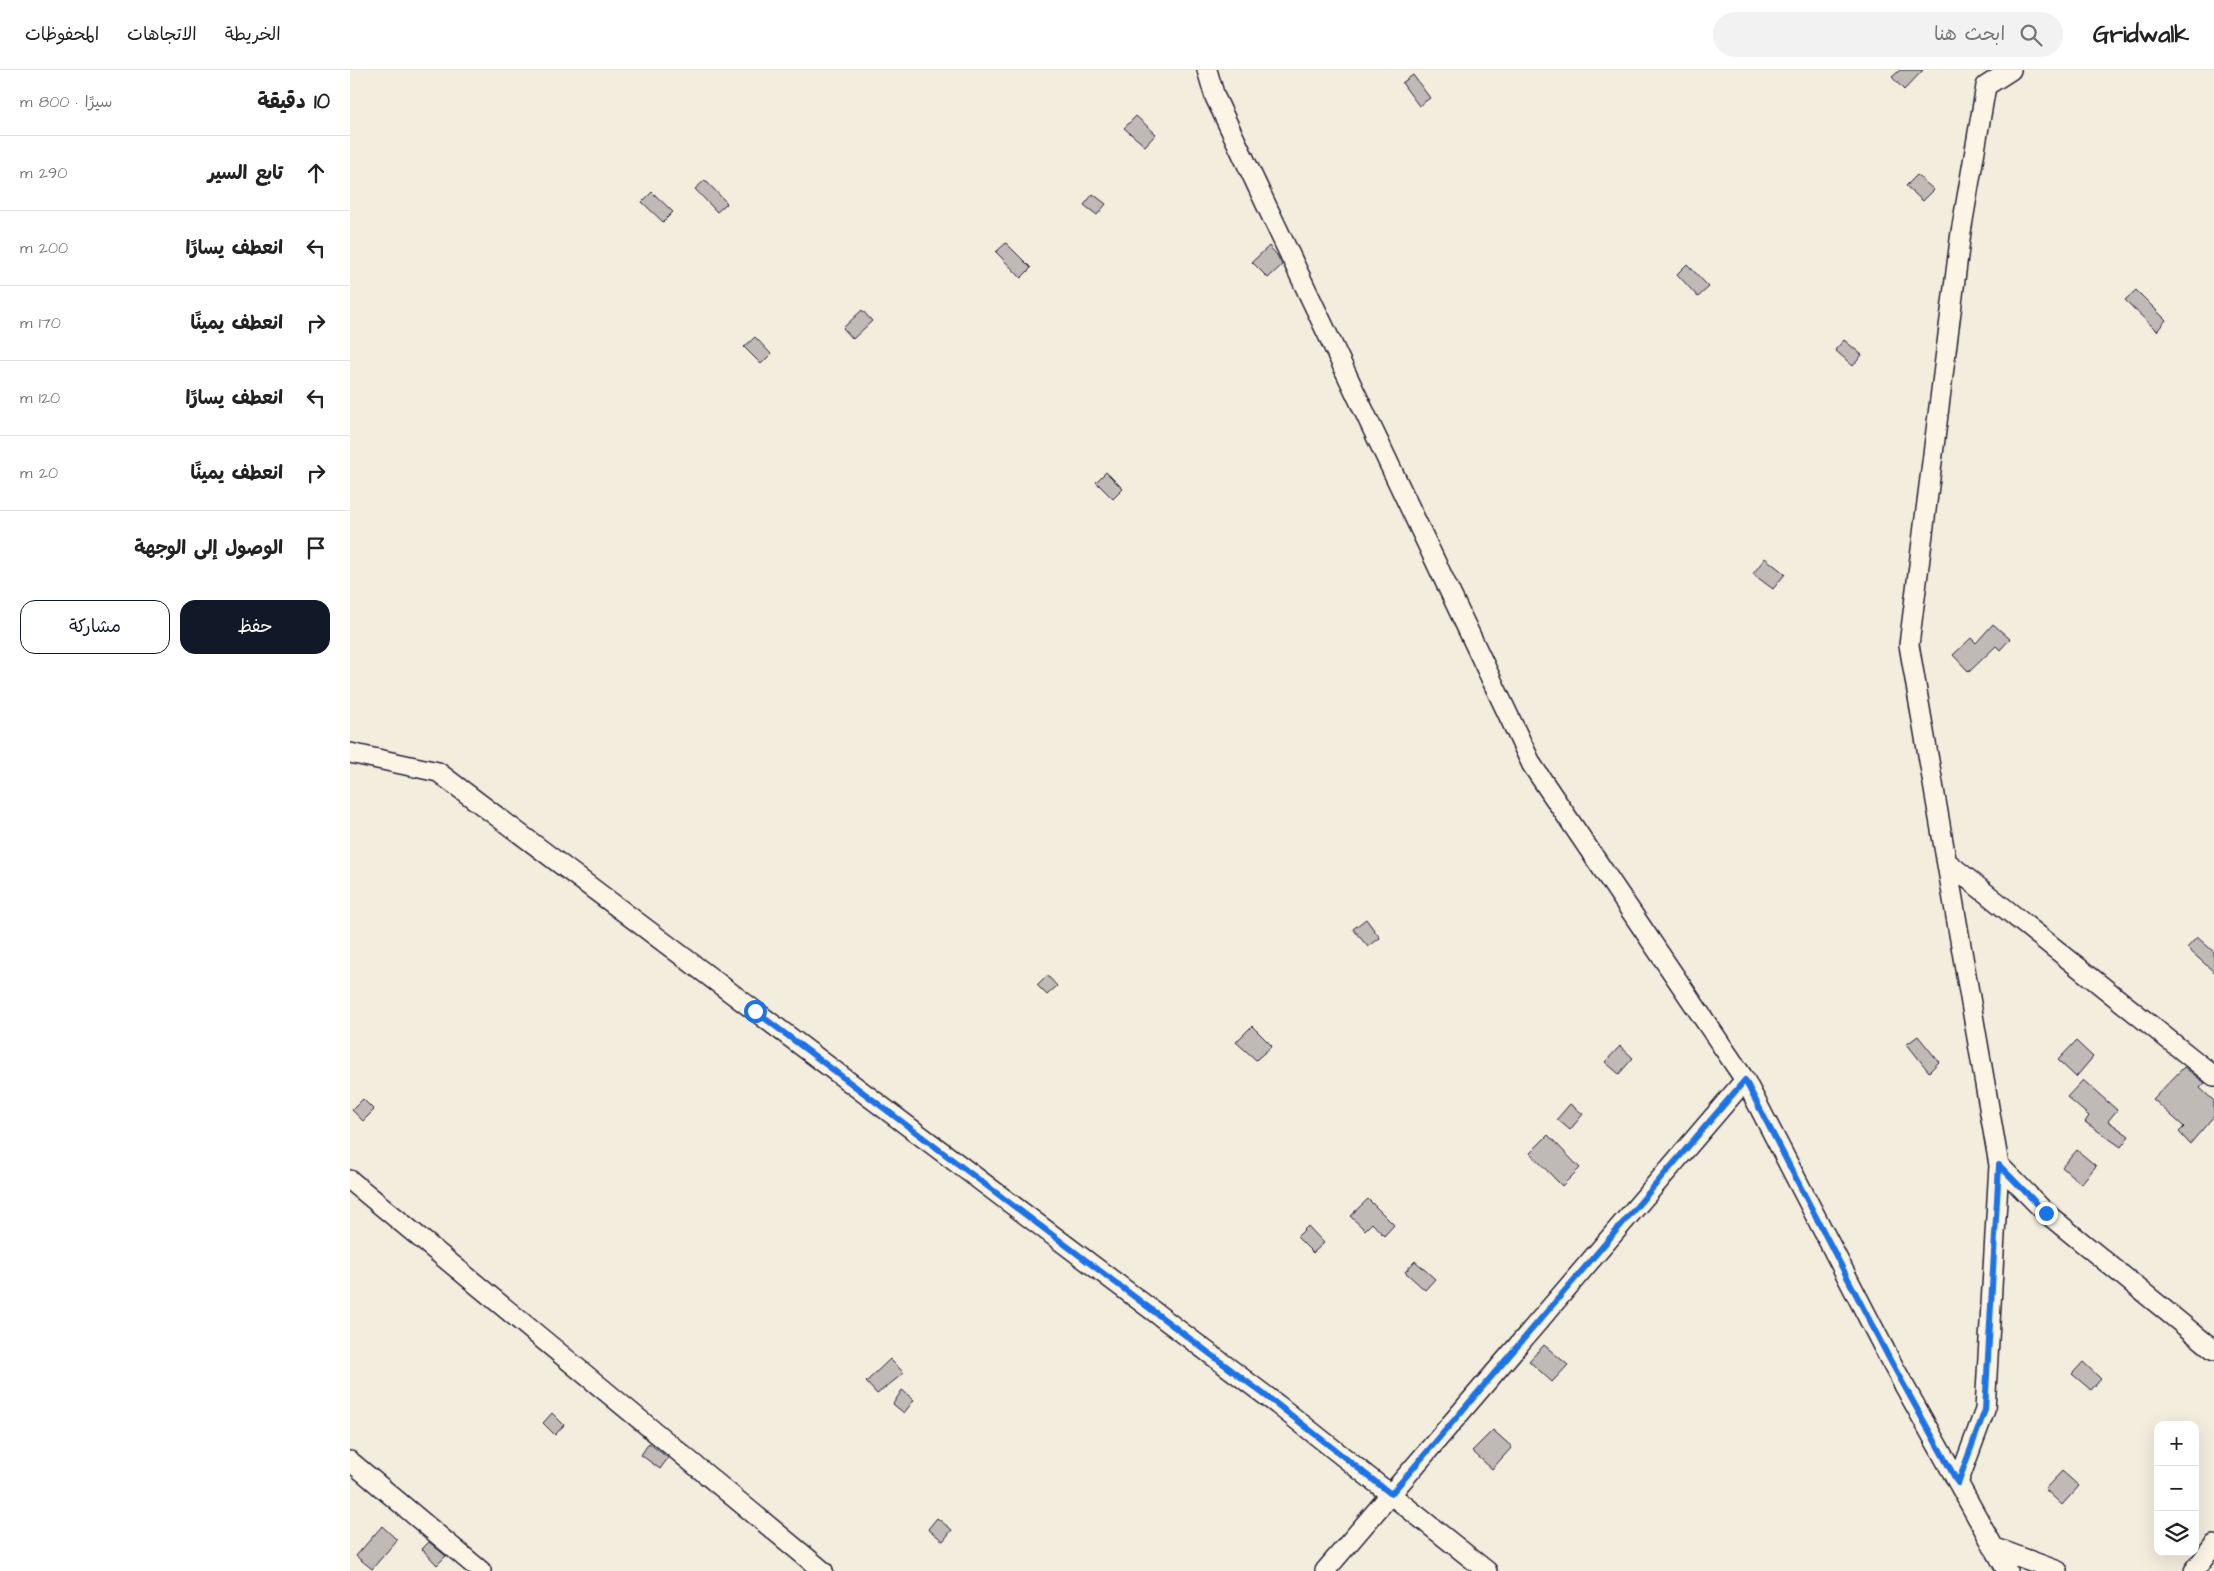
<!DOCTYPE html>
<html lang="ar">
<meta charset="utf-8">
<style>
:root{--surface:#fff;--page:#f2f2f2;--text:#222;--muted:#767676;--line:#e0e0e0;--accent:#111827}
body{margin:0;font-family:"Architects Daughter","Playpen Sans Arabic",sans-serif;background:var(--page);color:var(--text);direction:rtl}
.controls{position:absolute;right:15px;bottom:15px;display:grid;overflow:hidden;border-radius:10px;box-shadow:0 5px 20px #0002}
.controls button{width:45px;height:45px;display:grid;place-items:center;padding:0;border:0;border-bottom:1px solid var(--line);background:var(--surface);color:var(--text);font:25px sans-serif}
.stop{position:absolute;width:15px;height:15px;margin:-11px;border:4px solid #1a73e8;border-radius:50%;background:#fff}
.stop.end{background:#1a73e8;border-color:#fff;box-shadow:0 1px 5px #0008}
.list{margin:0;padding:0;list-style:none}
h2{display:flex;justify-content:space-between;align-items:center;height:65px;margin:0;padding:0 20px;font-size:21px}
h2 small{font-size:16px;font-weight:400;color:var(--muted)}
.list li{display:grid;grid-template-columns:32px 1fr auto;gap:15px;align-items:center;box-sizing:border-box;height:75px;padding:0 20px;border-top:1px solid var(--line)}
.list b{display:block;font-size:19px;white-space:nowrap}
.list em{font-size:16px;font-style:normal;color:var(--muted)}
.actions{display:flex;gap:10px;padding:15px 20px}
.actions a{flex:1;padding:11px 0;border:1px solid var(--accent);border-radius:15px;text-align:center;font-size:18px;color:var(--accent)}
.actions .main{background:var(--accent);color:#fff}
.icon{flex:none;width:28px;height:28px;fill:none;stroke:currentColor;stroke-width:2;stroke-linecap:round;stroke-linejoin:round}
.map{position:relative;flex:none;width:1864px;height:1501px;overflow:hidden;direction:ltr}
header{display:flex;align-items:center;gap:30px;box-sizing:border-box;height:70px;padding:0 25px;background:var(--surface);border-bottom:1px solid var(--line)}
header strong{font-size:24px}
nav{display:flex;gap:28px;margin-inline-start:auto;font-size:18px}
.search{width:350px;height:45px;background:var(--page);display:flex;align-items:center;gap:12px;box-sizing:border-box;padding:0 18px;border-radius:28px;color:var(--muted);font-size:19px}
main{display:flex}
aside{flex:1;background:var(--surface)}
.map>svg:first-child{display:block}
.building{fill:#bfbab6;stroke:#22223b}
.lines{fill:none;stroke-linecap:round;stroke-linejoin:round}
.minor-casing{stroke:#22223b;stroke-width:22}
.minor{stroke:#fcf5e5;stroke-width:19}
.route{stroke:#1a73e8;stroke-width:6}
</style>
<header>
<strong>Gridwalk</strong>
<div class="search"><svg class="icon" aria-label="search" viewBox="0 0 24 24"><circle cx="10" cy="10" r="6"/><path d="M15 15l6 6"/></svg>ابحث هنا</div>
<nav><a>الخريطة</a><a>الاتجاهات</a><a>المحفوظات</a></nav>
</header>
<main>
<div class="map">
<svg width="1864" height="1501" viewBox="0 0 1864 1501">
<rect width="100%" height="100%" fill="#f3edde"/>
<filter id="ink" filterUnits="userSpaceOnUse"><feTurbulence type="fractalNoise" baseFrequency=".02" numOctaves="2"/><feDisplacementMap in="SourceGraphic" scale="10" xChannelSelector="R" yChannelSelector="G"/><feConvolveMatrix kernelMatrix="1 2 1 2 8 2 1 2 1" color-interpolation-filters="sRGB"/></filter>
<g filter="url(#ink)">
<path class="building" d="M1550,0H1573L1554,20L1542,7Z
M1063,5L1080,28L1069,36L1052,13Z
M786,46L806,64L795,76L774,58Z
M1567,105L1584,120L1573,131L1556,116Z
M355,110L377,133L367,142L345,119Z
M302,122L323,142L313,152L292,132Z
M743,124L756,134L747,145L734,135Z
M656,173L681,198L671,208L646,182Z
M919,176L927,185L932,195L918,208L902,192Z
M1337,194L1359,217L1348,227L1327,204Z
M1786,220L1816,250L1807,261L1775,230Z
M512,240L522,251L503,269L493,258Z
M405,267L421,284L411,294L394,277Z
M1494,270L1512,285L1503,296L1485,280Z
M756,402L773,419L763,429L746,412Z
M1415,488L1435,504L1423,519L1403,504Z
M1643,554L1660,569L1650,580L1646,576L1619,602L1603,585L1621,568L1626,573Z
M1016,849L1030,868L1018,877L1003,859Z
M1847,867L1864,882V902L1837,878Z
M697,905L707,916L697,925L687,915Z
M902,956L922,976L906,990L886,972Z
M1568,966L1589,992L1579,1002L1557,974Z
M1726,971L1743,987L1726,1007L1708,990Z
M1270,976L1283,988L1269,1004L1255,992Z
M1834,997L1855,1013L1850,1018L1864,1031V1046L1840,1074L1829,1062L1834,1057L1803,1029Z
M1733,1010L1767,1040L1758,1051L1779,1066L1771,1077L1735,1052L1739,1046L1717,1027Z
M13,1029L24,1040L13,1051L2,1040Z
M1220,1034L1233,1044L1220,1060L1207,1049Z
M1198,1065L1230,1098L1212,1116L1180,1083Z
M1727,1080L1746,1096L1731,1114L1712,1097Z
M1018,1129L1044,1155L1034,1166L1022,1153L1015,1160L1000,1146Z
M958,1156L974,1173L963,1183L947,1167Z
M1065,1191L1085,1209L1075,1220L1055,1202Z
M1194,1275L1218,1295L1202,1312L1179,1291Z
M540,1289L554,1303L527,1324L516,1312Z
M1733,1292L1751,1309L1741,1320L1722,1304Z
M552,1320L564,1330L554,1343L543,1334Z
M202,1343L214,1355L205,1365L193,1353Z
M1143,1360L1162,1377L1142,1399L1122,1381Z
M299,1373L318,1388L310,1399L291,1385Z
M1712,1401L1729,1416L1712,1435L1695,1419Z
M587,1448L602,1460L593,1471L578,1459Z
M32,1456L47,1470L22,1499L6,1486Z
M79,1472L96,1486L87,1495L72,1479Z"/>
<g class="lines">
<defs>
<path id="minor" d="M857,0L865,27L1182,695L1395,1010L1540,1290L1657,1501
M0,683L88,702L928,1335L1137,1501
M1597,792L1864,1006
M1649,1095L1696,1143L1864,1280
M0,1110L473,1501
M0,1391L131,1501
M1608,1413L1635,1340L1649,1095L1559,575L1611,162L1636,16L1661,0
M1643,1477L1708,1501
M975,1501L1395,1010
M1844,1501L1864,1475"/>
</defs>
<use href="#minor" class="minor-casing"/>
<use href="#minor" class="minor"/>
</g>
</g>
<g class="lines" filter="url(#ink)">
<path class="route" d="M405,941L928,1335L1041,1424L1395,1010L1540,1290L1608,1413L1635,1340L1649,1095L1696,1143"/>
</g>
</svg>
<div class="controls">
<button>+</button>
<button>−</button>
<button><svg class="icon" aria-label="layers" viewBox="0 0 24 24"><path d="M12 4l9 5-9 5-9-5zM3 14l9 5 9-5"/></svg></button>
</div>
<div class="stop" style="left:405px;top:941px"></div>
<div class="stop end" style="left:1696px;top:1143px"></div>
</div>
<aside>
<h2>10 دقيقة<small>سيرًا · 800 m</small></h2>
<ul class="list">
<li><svg class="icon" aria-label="ahead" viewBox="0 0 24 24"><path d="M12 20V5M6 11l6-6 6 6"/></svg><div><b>تابع السير</b></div><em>290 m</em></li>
<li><svg class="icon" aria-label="left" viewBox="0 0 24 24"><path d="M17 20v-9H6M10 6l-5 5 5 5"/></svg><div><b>انعطف يسارًا</b></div><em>200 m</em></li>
<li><svg class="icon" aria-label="right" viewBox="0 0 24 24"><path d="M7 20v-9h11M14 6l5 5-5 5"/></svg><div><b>انعطف يمينًا</b></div><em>170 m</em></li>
<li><svg class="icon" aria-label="left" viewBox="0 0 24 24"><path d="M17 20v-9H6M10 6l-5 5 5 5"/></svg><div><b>انعطف يسارًا</b></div><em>120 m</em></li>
<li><svg class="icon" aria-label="right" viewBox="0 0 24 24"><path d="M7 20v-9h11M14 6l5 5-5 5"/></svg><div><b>انعطف يمينًا</b></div><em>20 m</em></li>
<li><svg class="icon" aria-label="arrive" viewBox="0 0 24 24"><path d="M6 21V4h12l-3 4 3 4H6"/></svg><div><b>الوصول إلى الوجهة</b></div></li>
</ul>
<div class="actions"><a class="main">حفظ</a><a>مشاركة</a></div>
</aside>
</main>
